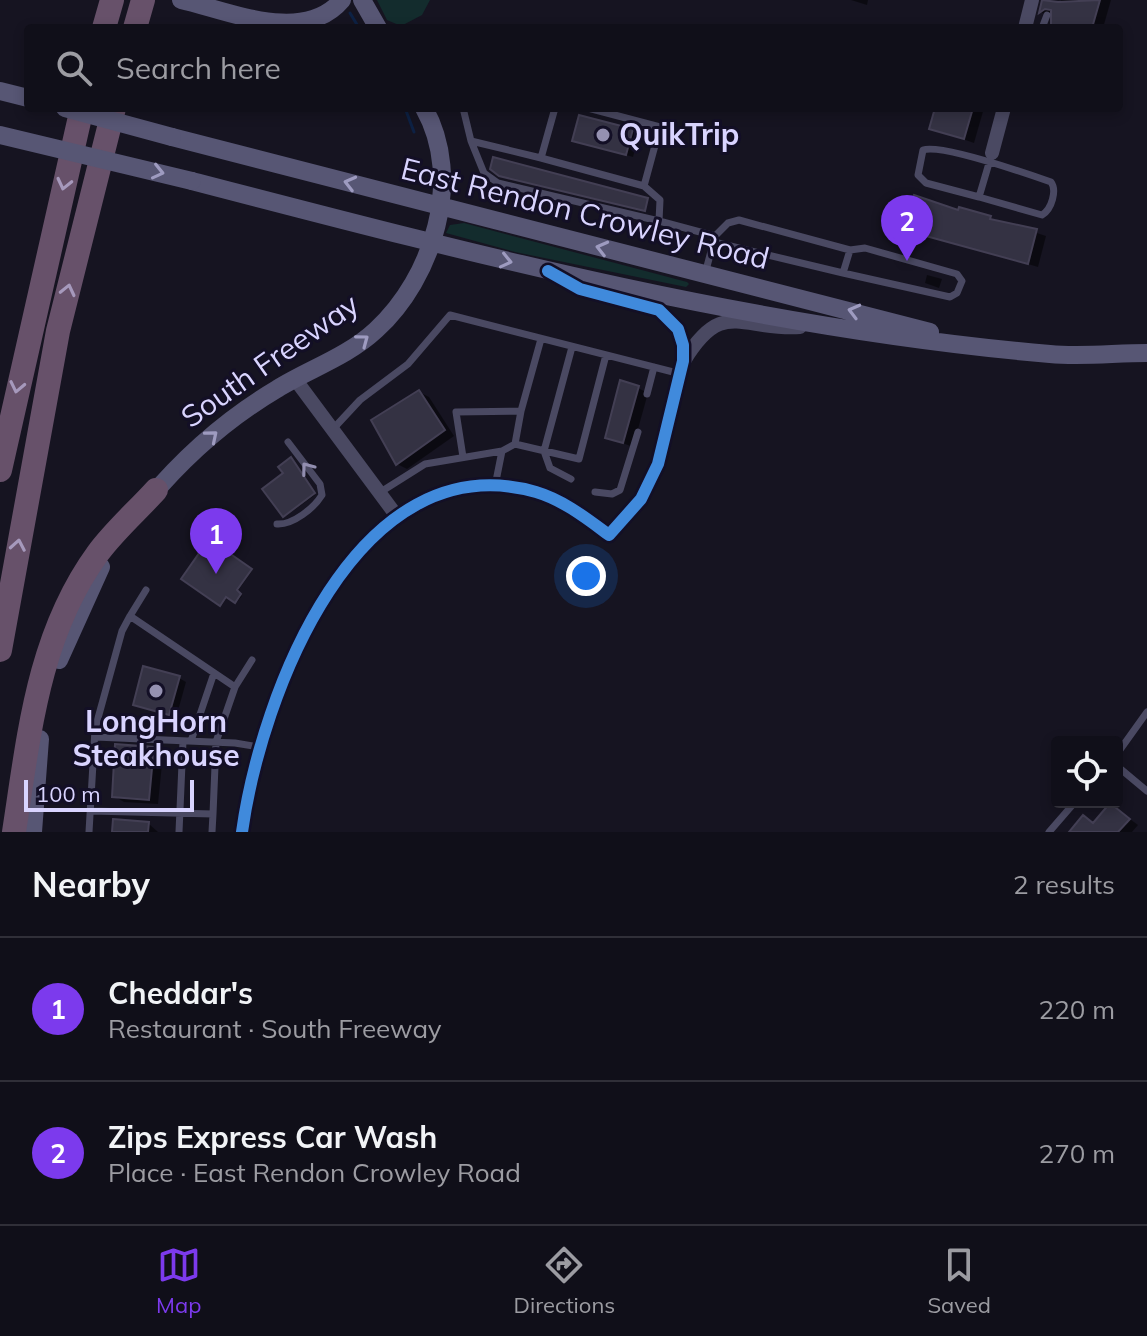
<!DOCTYPE html>
<meta charset="utf-8">
<style>
:root{--surface:#100f19;--page:#1e1d26;--text:#f1f3f6;--muted:#9c9ca2;--line:#302f38;--accent:#7c3aed}
body{margin:0;font-family:Mulish,sans-serif;background:var(--page);color:var(--text)}
.controls{position:absolute;right:24px;bottom:24px;display:grid;overflow:hidden;border-radius:8px;box-shadow:0 4px 12px #0003}
.controls button{width:72px;height:72px;display:grid;place-items:center;padding:0;border:0;border-bottom:2px solid var(--line);background:var(--surface);color:var(--text);font:40px sans-serif}
.scale{position:absolute;left:24px;bottom:20px;width:170px;box-sizing:border-box;padding-left:8px;border:4px solid #d9d4ff;border-top:0;font-size:22px;line-height:28px;white-space:nowrap;color:#d9d4ff;-webkit-text-stroke:6px #130f26;paint-order:stroke}
.you{position:absolute;left:586px;top:576px;width:28px;height:28px;margin:-20px;border:6px solid #fff;border-radius:50%;background:#1a73e8;box-shadow:0 0 0 12px #1a73e833}
.badge{display:grid;place-items:center;width:52px;height:52px;border-radius:50%;background:var(--accent);color:#fff;font-size:26px;font-weight:700}
.pin{position:absolute;translate:-50% -66px;filter:drop-shadow(0 2px 4px #0008)}
.pin::after{content:'';position:absolute;top:42px;width:28px;height:24px;background:inherit;clip-path:polygon(0 0,100% 0,50% 100%)}
.list{margin:0;padding:0;list-style:none}
h2{display:flex;justify-content:space-between;align-items:center;height:104px;margin:0;padding:0 32px;font-size:34px}
h2 small{font-size:26px;font-weight:400;color:var(--muted)}
.list li{display:grid;grid-template-columns:52px 1fr auto;gap:24px;align-items:center;box-sizing:border-box;height:144px;padding:0 32px;border-top:2px solid var(--line)}
.list b{display:block;font-size:30px;white-space:nowrap}
.list p{margin:0;font-size:26px;white-space:nowrap;color:var(--muted)}
.list em{font-size:26px;font-style:normal;color:var(--muted)}
.icon{flex:none;width:44px;height:44px;fill:none;stroke:currentColor;stroke-width:2;stroke-linecap:round;stroke-linejoin:round}
.map{position:relative;flex:none;width:1147px;height:832px;overflow:hidden}
.search{position:absolute;background:var(--surface);box-shadow:0 4px 12px #0003;left:24px;right:24px;top:24px;height:88px;display:flex;align-items:center;gap:20px;box-sizing:border-box;padding:0 28px;border-radius:8px;color:var(--muted);font-size:30px}
.sheet{height:392px;background:var(--surface)}
nav{display:flex;justify-content:space-around;align-items:center;box-sizing:border-box;height:112px;border-top:2px solid var(--line);background:var(--surface);font-size:22px;color:var(--muted)}
nav a{display:grid;justify-items:center;gap:4px}
nav .on{color:var(--accent)}
.map>svg:first-child{display:block}
.green{fill:#132c2d}
.shadow{fill:#0007}
.lines{fill:none;stroke-linecap:round;stroke-linejoin:round}
.stream{stroke:#0d2144;stroke-width:3}
.building{fill:#343243;stroke:#433f54;stroke-width:2}
.lane{stroke:#4a4962;stroke-width:7}
.street{stroke:#4a4962;stroke-width:14}
.secondary{stroke:#575674;stroke-width:18}
.highway{stroke:#67516a;stroke-width:24}
.secondary-bridge{stroke:#575674;stroke-width:18}
.cycleway-casing{stroke:#130f26;stroke-width:17}
.cycleway{stroke:#408adc;stroke-width:12}
.oneway{stroke:#9e9bc0}
.oneway2{stroke:#a699bc}
.oneway3{stroke:#928eb0}
.poi-dot{fill:#9591b1;stroke:#130f26;stroke-width:3}
.labels{text-anchor:middle;stroke-width:6;stroke-linejoin:round;paint-order:stroke}
.poi-label{font-size:30px;font-weight:bold;fill:#d9d4ff;stroke:#130f26;text-anchor:start}
.street-label{font-size:30px;fill:#d9d4ff;stroke:#130f26}
</style>
<div class="map">
<svg width="1147" height="832" viewBox="0 0 1147 832">
<rect width="100%" height="100%" fill="#161421"/>
<path class="green" d="M377,0H430L422,15L401,26L387,20Z
M464,223L687,282L689,284L686,287L515,252L446,233L450,225Z"/>
<path class="shadow" d="M851,0H868L867,5Z
M1043,0L1060,5L1061,0H1111L1103,28H1053L1057,14L1050,17L1041,12Z
M937,108H984L974,143L931,128Z
M632,131L639,135L633,157L575,140Z
M960,213L990,218L1046,236L1038,267L907,229Z
M927,275L942,279L939,288L925,283Z
M638,388L648,393L633,447L607,437Z
M419,392L429,397L454,436L407,469L397,464Z
M293,460L315,495L286,516V473Z
M210,542L252,571L237,592L242,596L237,602L228,596L222,605L184,579Z
M179,678L186,682L176,718L135,704Z
M153,749L163,754L158,804L124,802L114,796Z
M1111,805L1138,825L1132,832H1073L1094,825Z
M149,824L158,832H114Z"/>
<g class="lines">
<path class="stream" d="M350,13L359,28
M405,108L414,132"/>
</g>
<path class="building" d="M1042,0L1058,2L1100,0L1092,28H1051V10L1045,9L1039,13Z
M935,108H973L964,139L929,129Z
M579,115L633,129L626,155L572,141Z
M493,157L648,198L645,211L499,176L490,169Z
M914,195L958,210L959,207L991,216L990,219L1037,229L1028,264L904,230Z
M620,380L639,386L623,443L605,438Z
M419,390L445,430L396,465L371,420Z
M291,457L315,493L283,517L262,489L283,473L278,467Z
M209,539L252,569L237,590L241,594L235,603L226,597L220,606L181,579Z
M143,666L180,676L169,715L133,705Z
M115,744L154,747L149,800L112,797Z
M1110,803L1130,819L1118,832H1069L1083,815L1093,823Z
M113,819L149,822L148,832H112Z"/>
<g class="lines">
<path class="lane" d="M1042,28L1047,15
M463,108L471,141L541,158L555,108
M588,108L660,127L644,186L660,200L659,221L715,236L705,274
M471,141L484,173L498,183L659,221
M541,158L644,186
M979,197L1042,215C1052,209 1057,190 1051,182C1028,174 941,144 923,150L918,175L926,183L979,197L992,153
M715,236L728,223L739,220L850,250L865,248L957,274L962,281L957,293L950,297L843,273
M714,242L843,273L850,250
M647,394L654,367
M521,411L541,339
M333,429L360,400L408,364L450,315L681,374
M515,444L579,459L606,355
M463,457L456,412L521,411L515,444L502,451L495,486
M571,479L550,468L544,451L572,347
M595,492L612,494L620,490L638,432
M379,493L425,464L502,451
M277,524C293,525 314,508 322,495L320,484L288,442
M146,590L130,616L235,687L252,660
M95,737L235,743L259,747
M191,741L214,673
M1117,754L1147,712
M1117,766L1147,791
M91,811L213,814L212,832
M213,814L216,742L235,687
M89,832L95,729L122,631L130,616
M179,832L183,741
M1049,832L1075,802"/>
<path class="street" d="M1025,28L1032,0
M992,153L1004,108
M684,361C723,297 741,331 800,327
M295,379L396,515
M242,832C261,696 356,441 536,492C563,500 586,518 609,535L641,499L658,464L683,361V345L678,329L659,310L580,289L551,273"/>
<path class="secondary" d="M181,0C229,11 304,45 342,0
M362,0L378,28
M0,91L28,98
M172,137L930,332
M192,181C476,255 758,329 1050,354C1082,357 1115,353 1147,353
M148,500C184,457 228,418 277,389C309,369 347,357 376,330C433,278 464,179 424,108
M59,660L101,567
M33,832L40,739"/>
<path class="highway" d="M104,28L112,0
M135,28L143,0
M0,470L82,108
M0,650L58,331L114,108
M14,832C29,735 38,635 98,553C115,530 137,511 156,490"/>
<path class="secondary-bridge" d="M65,108L172,137
M0,135L192,181"/>
<defs>
<path id="cycleway" d="M242,832C261,696 356,441 536,492C563,500 586,518 609,535L641,499L658,464L683,361V345L678,329L659,310L580,289L548,271"/>
</defs>
<use href="#cycleway" class="cycleway-casing"/>
<use href="#cycleway" class="cycleway"/>
</g>
<defs><path id="oneway-chevron" d="M-2-3.5L2.5 0L-2 3.5" fill="none" stroke-width="1.6" stroke-linecap="round" stroke-linejoin="round" transform="scale(2)"/></defs>
<g class="oneway">
<use href="#oneway-chevron" transform="translate(158 172) rotate(13)"/>
<use href="#oneway-chevron" transform="translate(350 183) rotate(-166)"/>
<use href="#oneway-chevron" transform="translate(602 248) rotate(-166)"/>
<use href="#oneway-chevron" transform="translate(506 261) rotate(13)"/>
<use href="#oneway-chevron" transform="translate(854 311) rotate(-165)"/>
<use href="#oneway-chevron" transform="translate(363 340) rotate(-37)"/>
<use href="#oneway-chevron" transform="translate(212 436) rotate(-40)"/>
</g>
<g class="oneway2">
<use href="#oneway-chevron" transform="translate(64 184) rotate(103)"/>
<use href="#oneway-chevron" transform="translate(68 290) rotate(-77)"/>
<use href="#oneway-chevron" transform="translate(17 387) rotate(102)"/>
<use href="#oneway-chevron" transform="translate(18 545) rotate(-80)"/>
</g>
<use class="oneway3" href="#oneway-chevron" transform="translate(307 468) rotate(-127)"/>
<g class="poi-dot">
<circle cx="603" cy="135" r="8"/>
<circle cx="156" cy="691" r="8"/>
</g>
<g class="labels">
<g class="poi-label">
<text x="619" y="145">QuikTrip</text>
<text x="156" y="732" text-anchor="middle">LongHorn<tspan x="156" dy="34">Steakhouse</tspan></text>
</g>
<g class="street-label">
<text transform="translate(585 214) rotate(14)" y="10">East Rendon Crowley Road</text>
<text transform="translate(270 361) rotate(-35)" y="10">South Freeway</text>
</g>
</g>
</svg>
<div class="controls">
<button><svg class="icon" aria-label="locate" viewBox="0 0 24 24"><circle cx="12" cy="12" r="6"/><path d="M12 2v4M12 18v4M2 12h4M18 12h4"/></svg></button>
</div>
<div class="scale">100 m</div>
<div class="you"></div>
<div class="pin badge" style="left:216px;top:574px">1</div>
<div class="pin badge" style="left:907px;top:261px">2</div>
<div class="search"><svg class="icon" aria-label="search" viewBox="0 0 24 24"><circle cx="10" cy="10" r="6"/><path d="M15 15l6 6"/></svg>Search here</div>
</div>
<section class="sheet">
<h2>Nearby<small>2 results</small></h2>
<ul class="list">
<li><span class="badge">1</span><div><b>Cheddar's</b><p>Restaurant · South Freeway</p></div><em>220 m</em></li>
<li><span class="badge">2</span><div><b>Zips Express Car Wash</b><p>Place · East Rendon Crowley Road</p></div><em>270 m</em></li>
</ul>
</section>
<nav>
<a class="on"><svg class="icon" aria-label="map" viewBox="0 0 24 24"><path d="M3 6l6-2 6 2 6-2v14l-6 2-6-2-6 2zM9 4v14M15 6v14"/></svg>Map</a>
<a><svg class="icon" aria-label="directions" viewBox="0 0 24 24"><path d="M12 3l9 9-9 9-9-9zM9 14v-3h6M13 9l2 2-2 2"/></svg>Directions</a>
<a><svg class="icon" aria-label="saved" viewBox="0 0 24 24"><path d="M7 4h10v16l-5-4-5 4z"/></svg>Saved</a>
</nav>
